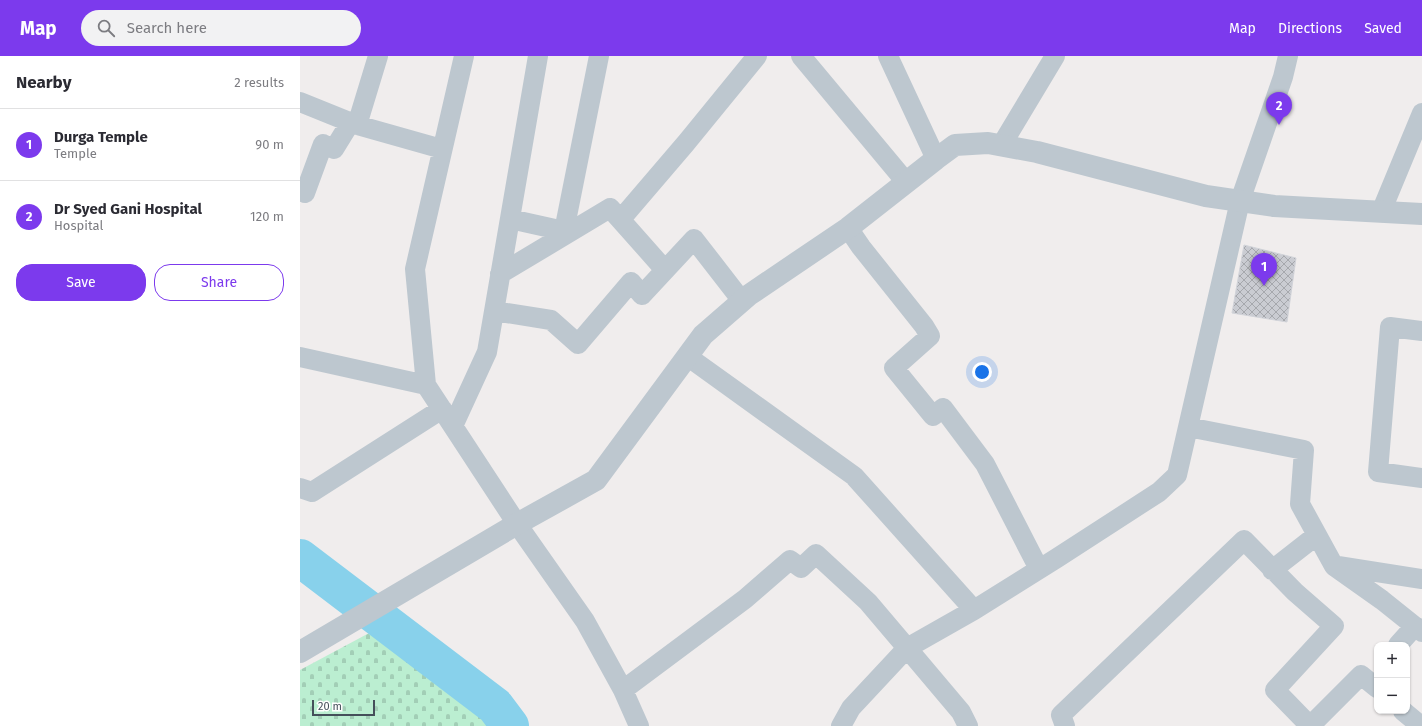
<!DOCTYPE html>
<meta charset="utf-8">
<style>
:root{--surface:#fff;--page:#f2f2f3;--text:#2b2b33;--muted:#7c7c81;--line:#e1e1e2;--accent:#7c3aed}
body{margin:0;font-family:"Fira Sans",sans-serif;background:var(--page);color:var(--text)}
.controls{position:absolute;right:12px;bottom:12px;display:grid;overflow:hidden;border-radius:8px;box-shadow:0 1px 3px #0004}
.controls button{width:36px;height:36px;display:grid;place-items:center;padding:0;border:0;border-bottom:1px solid var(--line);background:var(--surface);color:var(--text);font:20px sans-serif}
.scale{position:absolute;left:12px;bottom:10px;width:63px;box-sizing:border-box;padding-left:4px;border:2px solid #454f5a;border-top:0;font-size:11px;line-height:14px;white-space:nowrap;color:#454f5a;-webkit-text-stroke:3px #fff;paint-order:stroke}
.you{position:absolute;left:682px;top:316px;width:14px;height:14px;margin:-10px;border:3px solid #fff;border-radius:50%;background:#1a73e8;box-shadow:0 0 0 6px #1a73e833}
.badge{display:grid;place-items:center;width:26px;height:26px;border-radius:50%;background:var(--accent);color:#fff;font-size:13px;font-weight:700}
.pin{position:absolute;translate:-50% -33px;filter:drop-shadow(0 1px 2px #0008)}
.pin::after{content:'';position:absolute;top:21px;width:14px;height:12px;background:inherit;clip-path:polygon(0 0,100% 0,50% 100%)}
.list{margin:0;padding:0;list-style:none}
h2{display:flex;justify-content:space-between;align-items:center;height:52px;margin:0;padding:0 16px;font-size:17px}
h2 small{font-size:13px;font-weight:400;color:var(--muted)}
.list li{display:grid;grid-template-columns:26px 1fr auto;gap:12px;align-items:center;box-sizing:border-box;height:72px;padding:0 16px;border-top:1px solid var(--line)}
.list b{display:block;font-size:15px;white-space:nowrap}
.list p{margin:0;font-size:13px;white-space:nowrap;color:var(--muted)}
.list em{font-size:13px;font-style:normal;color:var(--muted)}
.actions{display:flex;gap:8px;padding:12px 16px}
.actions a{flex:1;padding:9px 0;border:1px solid var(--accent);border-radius:16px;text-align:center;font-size:14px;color:var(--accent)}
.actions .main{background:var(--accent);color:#fff}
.icon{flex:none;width:22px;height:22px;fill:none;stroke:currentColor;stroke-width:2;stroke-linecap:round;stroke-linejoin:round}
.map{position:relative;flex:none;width:1122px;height:670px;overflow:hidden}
header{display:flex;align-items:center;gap:24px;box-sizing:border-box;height:56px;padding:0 20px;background:var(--accent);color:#fff}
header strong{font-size:19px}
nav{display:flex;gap:22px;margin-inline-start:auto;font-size:14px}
.search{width:280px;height:36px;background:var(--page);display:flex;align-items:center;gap:10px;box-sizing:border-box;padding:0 14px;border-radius:22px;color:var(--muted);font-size:15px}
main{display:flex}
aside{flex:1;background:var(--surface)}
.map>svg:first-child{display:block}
.cemetery{fill:url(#cemetery-stones)}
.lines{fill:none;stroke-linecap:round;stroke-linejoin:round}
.river{stroke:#88d1eb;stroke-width:38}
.building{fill:url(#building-cross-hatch);stroke:#d1d3d9}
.minor{stroke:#bdc7cf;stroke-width:20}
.tertiary{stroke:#bdc7cf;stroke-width:22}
</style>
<header>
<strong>Map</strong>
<div class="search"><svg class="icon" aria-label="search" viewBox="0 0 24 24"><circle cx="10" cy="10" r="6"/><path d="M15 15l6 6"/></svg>Search here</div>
<nav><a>Map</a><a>Directions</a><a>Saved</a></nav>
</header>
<main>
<aside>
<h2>Nearby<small>2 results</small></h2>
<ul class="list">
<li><span class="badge">1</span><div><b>Durga Temple</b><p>Temple</p></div><em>90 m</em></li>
<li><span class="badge">2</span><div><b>Dr Syed Gani Hospital</b><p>Hospital</p></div><em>120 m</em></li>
</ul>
<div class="actions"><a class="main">Save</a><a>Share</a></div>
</aside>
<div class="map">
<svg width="1122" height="670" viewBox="0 0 1122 670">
<defs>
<pattern id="cemetery-stones" width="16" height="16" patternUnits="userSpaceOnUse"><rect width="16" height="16" fill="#bbeed1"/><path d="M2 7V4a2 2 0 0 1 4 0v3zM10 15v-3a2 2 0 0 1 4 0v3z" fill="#a2ceb6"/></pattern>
<pattern id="building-cross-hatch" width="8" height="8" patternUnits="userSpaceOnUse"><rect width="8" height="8" fill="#caccd2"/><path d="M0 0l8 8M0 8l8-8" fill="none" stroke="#a6a8ad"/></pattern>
</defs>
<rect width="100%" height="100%" fill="#f0eded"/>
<path class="cemetery" d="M71,576L179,658L188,670H0V614Z"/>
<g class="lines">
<path class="river" d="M0,502L195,650L210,670"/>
</g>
<path class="building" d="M944,189L996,202L987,266L932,257Z"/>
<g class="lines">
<path class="minor" d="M78,0L57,69L142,93
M164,0L115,213L126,329L217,468L285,565L323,634L339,670
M501,0L606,126
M588,0L636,103
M0,46L57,69
M701,90L755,0
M0,134L5,137L23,88L34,93L50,67
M1081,156L1122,57
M210,163L264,175L299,0
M321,163L386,87L457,0
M548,172L561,191L624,270L630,280L594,312L633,360L643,352L685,408L739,513
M200,218L310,152L365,214
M194,255L251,264L278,288L331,226L342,239L394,183L442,245
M1122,275L1090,271L1078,416L1122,422
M387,300L554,420L674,554
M0,301L126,329
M153,370L187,296L238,0
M888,371L1004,394L1000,448L1034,510L1082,544L1122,576
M0,432L12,436L142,353
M1038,510L1122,523
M972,514L1017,479
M1098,589L1115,570
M323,634L445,543L490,504L501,512L516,498L568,546L607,592L551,652L541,670
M1103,655L1121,670
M668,670L661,656L607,592L674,554L757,502L859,436L877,419L940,145L983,21L988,0
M765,670L761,659L944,484L995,536L1034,570L975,634L1010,670
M1010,670L1061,619L1077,632"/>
<path class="tertiary" d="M0,596L217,468L296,424L403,279L449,239L548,172L636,103L655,89L688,87L737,96L906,140L974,150L1122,158"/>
</g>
</svg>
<div class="controls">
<button>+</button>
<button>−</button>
</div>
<div class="scale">20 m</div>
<div class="you"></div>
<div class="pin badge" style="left:964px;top:230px">1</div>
<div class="pin badge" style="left:979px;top:69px">2</div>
</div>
</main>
